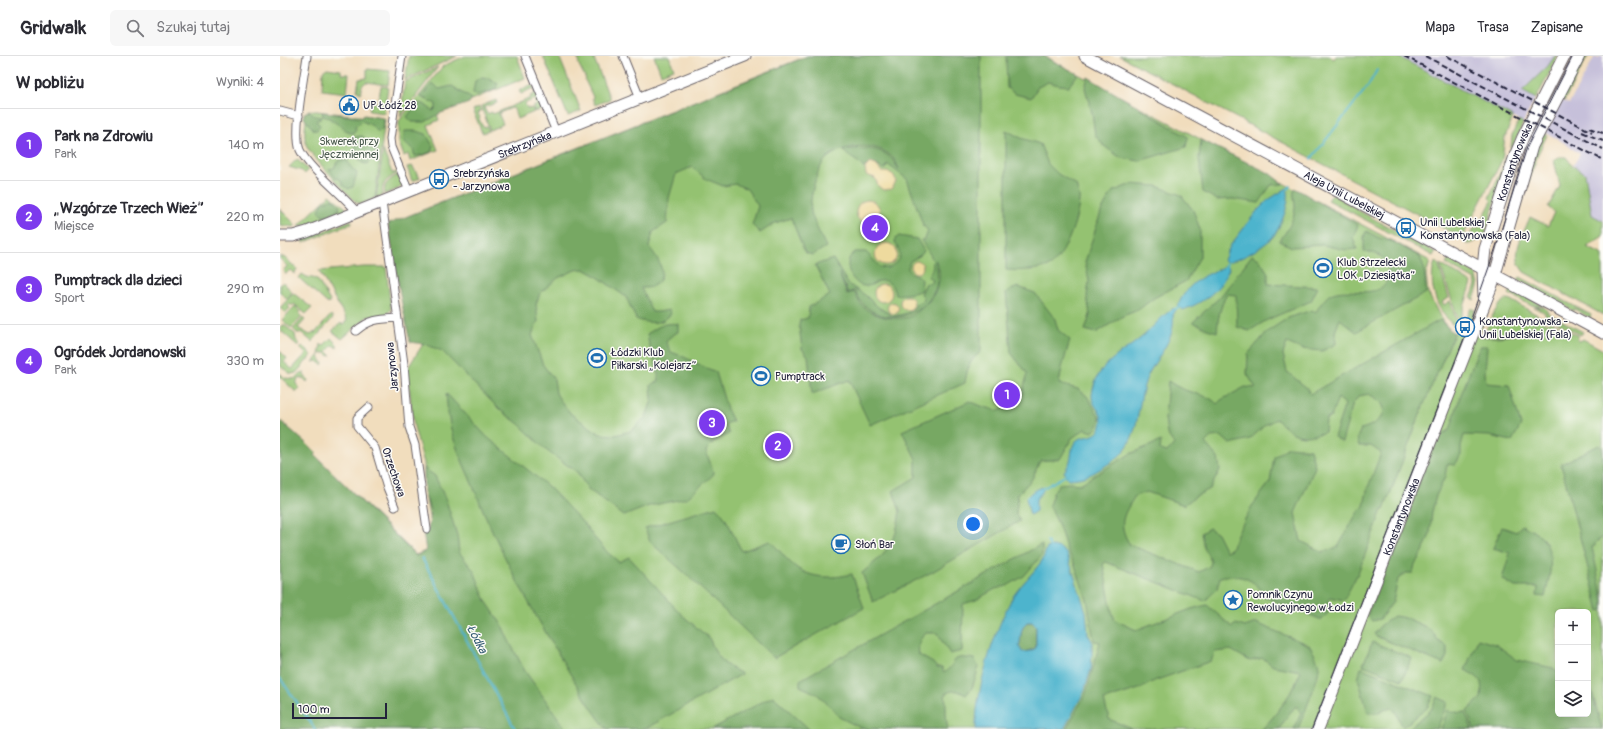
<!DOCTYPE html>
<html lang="pl">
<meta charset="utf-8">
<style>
:root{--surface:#fff;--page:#f7f7f7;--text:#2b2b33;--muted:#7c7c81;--line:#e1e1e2;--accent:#7c3aed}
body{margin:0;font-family:Pangolin,sans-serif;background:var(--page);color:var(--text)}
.controls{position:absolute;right:12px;bottom:12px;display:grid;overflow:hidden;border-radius:6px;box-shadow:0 4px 16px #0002}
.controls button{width:36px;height:36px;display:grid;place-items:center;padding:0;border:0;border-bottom:1px solid var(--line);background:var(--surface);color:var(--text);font:20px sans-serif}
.scale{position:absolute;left:12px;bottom:10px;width:95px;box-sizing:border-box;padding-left:4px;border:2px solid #22223b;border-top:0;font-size:11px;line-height:14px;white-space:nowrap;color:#22223b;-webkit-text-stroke:3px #fdfcf7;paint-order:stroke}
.you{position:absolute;left:693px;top:468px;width:14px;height:14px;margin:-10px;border:3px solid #fff;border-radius:50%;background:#1a73e8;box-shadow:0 0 0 6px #1a73e833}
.badge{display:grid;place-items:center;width:26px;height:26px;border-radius:50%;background:var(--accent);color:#fff;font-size:13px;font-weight:700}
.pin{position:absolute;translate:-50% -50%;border:2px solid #fff;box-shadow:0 1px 4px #0006}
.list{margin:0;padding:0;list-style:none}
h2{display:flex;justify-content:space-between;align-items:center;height:52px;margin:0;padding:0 16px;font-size:17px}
h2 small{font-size:13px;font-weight:400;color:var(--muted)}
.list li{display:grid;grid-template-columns:26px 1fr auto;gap:12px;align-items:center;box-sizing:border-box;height:72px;padding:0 16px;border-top:1px solid var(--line)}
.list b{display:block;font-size:15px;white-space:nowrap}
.list p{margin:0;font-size:13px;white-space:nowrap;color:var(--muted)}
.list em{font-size:13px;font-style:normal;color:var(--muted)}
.icon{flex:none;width:22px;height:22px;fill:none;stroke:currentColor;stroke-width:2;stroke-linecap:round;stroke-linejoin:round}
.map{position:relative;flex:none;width:1323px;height:673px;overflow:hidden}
header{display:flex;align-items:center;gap:24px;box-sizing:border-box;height:56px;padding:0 20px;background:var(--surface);border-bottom:1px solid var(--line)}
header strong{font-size:19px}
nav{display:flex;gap:22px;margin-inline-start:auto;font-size:14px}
.search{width:280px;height:36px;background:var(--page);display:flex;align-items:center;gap:10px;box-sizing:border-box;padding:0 14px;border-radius:6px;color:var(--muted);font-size:15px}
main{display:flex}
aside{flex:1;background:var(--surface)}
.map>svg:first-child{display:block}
.industrial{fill:#c6c0da}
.green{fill:#94c271;stroke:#5b7256;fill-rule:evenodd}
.forest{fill:#77a863;stroke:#4c654f;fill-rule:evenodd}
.sand{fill:#eeda9e;stroke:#887e6c}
.water{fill:#4eb4cd;stroke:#386b84;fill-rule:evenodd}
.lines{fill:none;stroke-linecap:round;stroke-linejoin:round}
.stream{stroke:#4eb4cd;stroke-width:2}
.street-casing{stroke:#6a6368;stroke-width:9}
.secondary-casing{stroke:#6a6368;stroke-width:13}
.street{stroke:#fff;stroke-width:7}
.secondary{stroke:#fff;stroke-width:11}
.tram{stroke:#22223b;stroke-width:1}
.rail{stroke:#22223b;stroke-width:2;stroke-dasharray:6 3;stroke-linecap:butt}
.labels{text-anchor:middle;stroke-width:3;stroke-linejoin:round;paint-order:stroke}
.poi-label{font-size:11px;fill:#22223b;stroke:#fdfcf7;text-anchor:start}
.park-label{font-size:11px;fill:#4a5a4e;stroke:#fdfcf7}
.street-label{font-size:11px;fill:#22223b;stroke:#fdfcf7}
.water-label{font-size:12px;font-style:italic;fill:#345c75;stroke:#fdfcf7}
</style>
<header>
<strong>Gridwalk</strong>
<div class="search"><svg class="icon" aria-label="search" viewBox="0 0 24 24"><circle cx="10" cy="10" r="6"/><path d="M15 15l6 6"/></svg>Szukaj tutaj</div>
<nav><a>Mapa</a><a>Trasa</a><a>Zapisane</a></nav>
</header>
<main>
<aside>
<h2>W pobliżu<small>Wyniki: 4</small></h2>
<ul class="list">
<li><span class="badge">1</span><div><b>Park na Zdrowiu</b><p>Park</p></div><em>140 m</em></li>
<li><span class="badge">2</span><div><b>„Wzgórze Trzech Wież”</b><p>Miejsce</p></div><em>220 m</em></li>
<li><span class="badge">3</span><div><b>Pumptrack dla dzieci</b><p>Sport</p></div><em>290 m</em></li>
<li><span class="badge">4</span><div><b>Ogródek Jordanowski</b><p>Park</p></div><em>330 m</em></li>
</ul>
</aside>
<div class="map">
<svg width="1323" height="673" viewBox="0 0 1323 673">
<rect width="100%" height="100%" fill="#fdfcf7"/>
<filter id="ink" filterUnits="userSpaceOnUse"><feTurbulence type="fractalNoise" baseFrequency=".025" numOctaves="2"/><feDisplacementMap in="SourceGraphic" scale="8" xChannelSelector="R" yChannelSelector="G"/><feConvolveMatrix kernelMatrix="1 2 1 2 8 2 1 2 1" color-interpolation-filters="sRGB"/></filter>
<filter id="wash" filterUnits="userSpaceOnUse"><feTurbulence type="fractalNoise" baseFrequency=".012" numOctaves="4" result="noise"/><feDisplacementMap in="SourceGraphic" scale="16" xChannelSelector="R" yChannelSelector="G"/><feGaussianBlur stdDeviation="0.9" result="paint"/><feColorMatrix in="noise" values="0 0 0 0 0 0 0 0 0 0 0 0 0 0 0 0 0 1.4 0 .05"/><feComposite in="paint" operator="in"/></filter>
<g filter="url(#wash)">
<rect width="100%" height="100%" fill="#f1ddbd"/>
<path class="industrial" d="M1117,0H1277L1243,67Z
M1315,0L1319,2L1320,0H1323V165L1312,159L1305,117L1293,110L1300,98L1278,83L1264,76L1280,43L1289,48Z"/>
<path class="green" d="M129,0H177L125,24Z
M185,0H237L245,22L157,58L159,64L148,69L158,94L130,105L128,98L124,100L119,87V65L163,10Z
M263,0H279L301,55L288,60Z
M297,0H313L330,43L315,49L312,42L313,41L305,24L306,23L298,7L299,6Z
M374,0H389L394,13L381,18Z
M527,0H764L1150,205L1146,219L1148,237L1163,266L1172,276L1181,277L1191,252L1195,254L1187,278L1205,257L1207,258L1198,280C1216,283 1243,280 1256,267L1247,274L1220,280H1204C1208,270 1216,245 1229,243L1261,261L1260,264L1266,267L1271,266L1298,280L1297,284L1300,285L1303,283L1323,294V673H0V366L37,397L35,399L136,499L154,491L146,443L144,407L134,371L127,313L145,285L128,160ZM1278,556H1308V658H1278Z
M840,0H1049L1054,3L1056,0H1117L1233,61L1225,81L1222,104L1182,182Z
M1275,0H1278L1256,43L1242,35L1268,10Z
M1304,0H1308L1284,45L1280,43Z
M158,11L120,61L125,26Z
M47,12L61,14V18H69L67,37L42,34L43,15Z
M87,13L110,15L108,29L86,26L82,30L81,37L77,35L79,23L87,22Z
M253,29L263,53L255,56L253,51L257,49L255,43L246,47L245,49L248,53L252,52L254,56L237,63L234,53L232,52L219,57V59L223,68L210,74L201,50L216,44L217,47L204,51L207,58L212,56L213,58L251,42L250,40L255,38L253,32L241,38L239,35Z
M101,30L108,31L104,57L89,55L91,46L98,47Z
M199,51L201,55L198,57L200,62L199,63L203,71L207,70L209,75L202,77L193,54Z
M28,54L105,63L95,142L81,148L76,146C66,135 29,99 26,88C23,77 26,64 28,54Z
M1239,64L1243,67L1230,98L1204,182L1189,188H1186L1194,172L1197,173L1212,145L1209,142L1231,92L1232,79Z
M1262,77L1267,79L1258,98L1237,162L1250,110Z
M103,94L112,117L118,116C109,123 100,126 103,139L96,142Z
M1279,101H1286L1293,110L1305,117L1312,159L1323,165V180L1307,191L1323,199V259L1244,216C1229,198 1243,180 1250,161L1268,170L1274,156L1268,151L1280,130L1274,104Z
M17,103L28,114L25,118L22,115L9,111Z
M132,110L140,122L132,125L127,111Z
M118,118L122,129L118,133L105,138C102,127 111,124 118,118Z
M1053,138L1081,156L1155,196L1153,200L1048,144Z
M50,139L66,152V154L26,169L18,170Z
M0,153L16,169L14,171L0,169Z
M69,165H72V167L23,187L22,184Z
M0,200L5,202L17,213L14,218L10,214L6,218L3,215L7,210L0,203Z
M1169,203L1196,218L1199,228L1194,244L1191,242L1196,229L1195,224L1166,208Z
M1155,206L1158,207L1169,242L1162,246L1164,249L1170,245L1178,269L1177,272C1157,258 1147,228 1155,206Z
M1160,208L1192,227L1179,266Z
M84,211H106L111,253L107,258L87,261L62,283L52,275L61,267L63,269L67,264L39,215Z
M22,218L27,221L37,223L50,245L48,248L19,222Z
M1240,221L1311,259L1310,262L1294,253L1293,255L1277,245L1238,224Z
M3,226L12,236L7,243L0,236V229Z
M1232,233L1264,250L1250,249L1229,238Z
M13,237L32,252L26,258L14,248L12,250L10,248L8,250L10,252L5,257L0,252Z
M15,250L21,256L19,258L22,261L11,272L2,264Z
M1254,251L1265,252L1268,257L1303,276L1301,279L1266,260L1264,256Z
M51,259L53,262L32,286L22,277H17L13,273L23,262L25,264L18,272L30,279L33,276L35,277Z
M3,268L15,278L16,284L20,288L18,290L0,274V272Z
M51,282L57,288V292L53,289L47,295L51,299L49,300L46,297H41L39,301L43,307L42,309L38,305L33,306L39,299L41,288L43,290Z
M22,290L32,299L16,317L11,318L0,310V295L7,302L4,306L12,313L26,298L20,292Z
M24,316V319L28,324L27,326L23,322L18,323L16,328L20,332L18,335H15L0,321V317L5,322L14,323Z"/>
<path class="forest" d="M528,0H701V296C689,304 687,314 685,327L590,369L569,324L532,338L528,300L522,293L519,269L520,264L528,262L529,251L550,239L535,209L553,203L568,228L585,239L598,251L613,260C623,258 632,258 637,247L643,245L644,241L641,238L646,227L649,228L653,225L651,222L648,221C659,204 649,199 641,184L645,183L648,175L645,171L642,170L643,169L627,123L607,108L606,113C600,113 597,108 591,107L583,112C578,103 569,103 563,94C579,92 600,90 612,103C615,106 616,110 619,113C617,110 616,105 613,102C598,85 562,88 546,103C537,112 529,142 531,155C532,163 542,182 546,191L533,199L525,197L511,162L495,167L480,177L472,169L478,150L467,133L456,128L443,130L426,123L412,111L396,118L389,142L387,167L373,176L369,191C379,203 391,222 371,231C368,232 364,232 361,232L372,256H379L389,254L391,257C384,269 368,268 356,263L346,241L315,219L304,213L295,214L278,222L260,237L256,248L258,265L252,279L263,309L274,323L276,337L280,344L291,358L320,378L335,379L351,375L366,361L372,344L371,329L379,325C377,308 369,294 367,278C379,270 384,266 398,268V276L391,280L386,286L391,296C407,301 420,310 436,316L447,353L453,365L445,368L449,378L433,386L426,395L434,418L407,442L369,450L344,460L308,433L297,416L267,395L239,368L220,354L162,295L145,288L130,286L121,243L108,168ZM655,204C666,221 655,243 639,254C636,257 632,260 629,261C614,265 589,260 580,247C578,244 576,239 574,236L567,238L559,217L568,237L575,234C577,239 579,244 583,248C605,270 642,263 655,234C659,224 658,214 655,204Z
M726,0H763L798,18L789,30L779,29L768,26L758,31L751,42L735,38L727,32Z
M202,21L209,22L218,28L215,34L197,39L193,37L195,25Z
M808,21L908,81L906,91L859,105L841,102L824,90L815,79L812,57L805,32Z
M154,28L159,33L172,30L192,43L189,47L161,57L145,66H132L127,61L137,47L144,48L153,55L156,52V48L141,41L149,31Z
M29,55L35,60L42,61L36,65L40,69L37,74H34L24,62V57Z
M42,56L80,62L84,59L104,62L102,74L98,76L91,69L82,65L75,71L76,73L73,77H70L49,62L43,60Z
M726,74L741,82L760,88L768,108L778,118L796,129C797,134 800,140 799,144C799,160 784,204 769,210C755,215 740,215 726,214Z
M125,75H136L146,78L153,90L151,96L143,99L135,100L133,94L123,84Z
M82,80L96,90L97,96L87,108L82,107C75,99 78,93 72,85L74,81Z
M921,84L989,117L1003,128L991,129L979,147L953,143L937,144L923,136L919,102Z
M60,104H67L70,110L77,117L73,131L68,133L63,129L60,123L55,122L49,113L54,112L57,106Z
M851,128L877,130L901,139L913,154L920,173V201L906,225L874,242L858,254L843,260L816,277L805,274L810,259L807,240L809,225L805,206L821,156L832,136Z
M1015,132L1078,169L1073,182L1077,193L1066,194L1043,189L1012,191L999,185C1007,175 1014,165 1015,151C1015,143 1012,139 1015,132Z
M52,142L59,149L60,153L48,159H42L39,155L42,148Z
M1086,175L1099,182L1114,186L1140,201L1144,212L1146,237L1076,276L1060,263L1055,276L1056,288L1042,295L1021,293L1007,287L1003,298L1007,316L1027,332L1030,338L1160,264L1174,278L1144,348L1104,454H1102L1078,517L1064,544L1049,541L1048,557L1042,564L985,541C977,523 958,517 940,521L937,533L925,545L838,511L826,506L823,508L832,556L835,564L856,574L911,553L927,549L952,571L956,568L965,571L976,567L1029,589C1033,595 1038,604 1039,611C1039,623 1023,660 1018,673H1014L1021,657L1016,650L1009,658L999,673H982C999,656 1012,637 1021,615L993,610L983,602L970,605L951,594L935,596L931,605L874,625L862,632L824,644L829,663L852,673H786L806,637L820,586L814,585L807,544L794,507L786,492L778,468L769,449L774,435L779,428L790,427L800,428L850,398L881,385L880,394L887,396L894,388L887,378L885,362L888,325C893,328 899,332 905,334C915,338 931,340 937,348L941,344L965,331L976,332L967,318L968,298L988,275L1008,262L1032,254L1036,256C1039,250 1044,243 1049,239C1066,228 1101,247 1108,221C1109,215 1108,209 1104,204C1099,197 1092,197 1084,196V181ZM1089,338C1093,341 1099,344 1102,348C1110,361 1090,371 1081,373L1077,382L1079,390H1091L1101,397L1087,434L1084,450L1077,457L1058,491L1042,496L1021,485L1015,457L1035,411L1030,393L1008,391L994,401L990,426L972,450L957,478L951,493L946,495L937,477L929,472L921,477L924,492L931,505L930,510L919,516L850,489C837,468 843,459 855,440L867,436L904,449L916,440L930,433L940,414L938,402L925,387L931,381L941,380L950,388L970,383L985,369L996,363C1015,380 1019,384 1045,376L1046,363L1051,361L1058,342L1065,348L1054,381L1062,386L1073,347L1079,340Z
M619,180L637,183L644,195L641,199L630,205L628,212L630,217L639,220L642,224L641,234C635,238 624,238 616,239C613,234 613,227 605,225C597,223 593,231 585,230C574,230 565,213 569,203C570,200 573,198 575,196H586L600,211L608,212C616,208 623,201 618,192C617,188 614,187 615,183Z
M972,199L979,203L988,217V228L1038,231L1031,245L987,264L969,275L957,271L956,239L947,238C940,251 938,262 937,276L927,273L913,266L941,240Z
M738,231L755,237L775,263L778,274L790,284L782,312L779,328L798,333L807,340L820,362L818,370L813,376L805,373L792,382L780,403L760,405L752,423L738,438L736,458L740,465L652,516L593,546L582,517L603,499L616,477L620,455L613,435L636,421V403L622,375L690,345L701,350L719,355L742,341L747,317L731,297L726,236Z
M1200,290H1207L1205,316L1206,327L1229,329L1241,369L1232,385L1209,380L1184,379L1181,390V399L1175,409L1167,408L1165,421L1156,440L1152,456L1150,478L1143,496L1135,508L1133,517H1126L1118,523L1113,546L1100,563L1092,565L1087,560L1157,381L1170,374L1180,341Z
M166,337L207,381L269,431L306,470L313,480L328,497L339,506L349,501L402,559L429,582L436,597L445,608L462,618L365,673H327C309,651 294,624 279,599C247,546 218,492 195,435C188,417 179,400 173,381C169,367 167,352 166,337Z
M1,365L37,397L35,399L136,500L146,495L143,475L148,474L151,457L144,436V412L155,420L166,444L177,479L179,496L194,515L206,545L222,569L228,583L245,615L286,673H0Z
M1319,389L1323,394V481L1315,487V490L1312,491L1323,544V554L1319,555L1281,408Z
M436,451C449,463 453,480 462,495L490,485C498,492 504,501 512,508C528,523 552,523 572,518L584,552L494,602L406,518L370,486L365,472Z
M1242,469C1249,473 1258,477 1263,483C1276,499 1269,523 1265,541L1257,540L1258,531H1235L1222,523L1230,497L1213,492L1222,471L1236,476Z
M760,489H762V499L744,520L727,530L715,533L696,544L683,548L682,595L670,598L657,577H646C638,584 638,589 639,599L653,607L657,612H662L664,617C679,606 668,599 694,603L699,611L692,632L686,639C677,634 674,633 665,638C667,650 665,661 668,673H583L559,661L552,652L537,638L520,630V624Z
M1114,560L1126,562L1144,570L1153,576L1159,586L1167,590V600L1163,608L1098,581L1094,578L1100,570Z
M747,566H752L756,569V592L742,597L739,590C742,581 739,573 747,566Z
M1198,583L1217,589L1237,604L1273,612L1278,616V658H1308V632H1311L1322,673H1194L1187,655L1201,642C1203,623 1201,623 1185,614Z
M1092,586L1132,602L1122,624L1083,609Z
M1081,612H1082L1153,640L1147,652L1123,671C1118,664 1118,655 1110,651L1099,657H1088L1078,622Z
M493,640L529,673H432Z
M1157,641L1168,646L1157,673H1128L1151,654Z
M1168,654L1180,657L1185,656L1192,673H1161Z"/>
<path class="sand" d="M590,107L596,109L602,116C609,116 614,116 616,125L612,133L603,134L598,130L595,122L586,119L585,112Z
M576 156a12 12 0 1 1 24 0a12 12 0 1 1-24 0Z
M595 198a11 11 0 1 1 22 0a11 11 0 1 1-22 0Z
M631 211a6 6 0 1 1 12 0a6 6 0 1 1-12 0Z
M594 237a9 9 0 1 1 18 0a9 9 0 1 1-18 0Z
M620 247a7 7 0 1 1 14 0a7 7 0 1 1-14 0Z
M607.5 252a5.5 5.5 0 1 1 11 0a5.5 5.5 0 1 1-11 0Z"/>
<path class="water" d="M1007,132C1012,144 1000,173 992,182C983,191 958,206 946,206L944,204L950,190L977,155L988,144Z
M945,210H948L949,213C941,234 923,247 903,254L898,250C903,235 916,223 931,217C935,214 941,214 945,210Z
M894,252L896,254L893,259C896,283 878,299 868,319C857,343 861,373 844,395C839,401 832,406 825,410C811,419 805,422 788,423L784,416C786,412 789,409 790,405C792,399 791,390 796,385C803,378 817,384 821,370C825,355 811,351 812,339C816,307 841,299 862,281C874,271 881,260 894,252Z
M762,431L763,435L756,443V455L750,459L746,442L752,436Z
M773,490L780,492L787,498L806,556L808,578L812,585V598L811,613L804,636L784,673H696C695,636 715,571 734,539C742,527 753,518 761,506C764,502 765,496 767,492ZM747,566H752L756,570V592L750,595L742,596L739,590C742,581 739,573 747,566Z"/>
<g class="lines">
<path class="stream" d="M1031,103L1088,30L1097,14
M1008,133L1010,130
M946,210L947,206
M895,253L899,251
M762,433L786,419
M767,485L770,491
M142,502L235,673
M0,622L35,673"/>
</g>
</g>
<g filter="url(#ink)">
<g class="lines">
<defs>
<path id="street" d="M27,0C24,21 13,77 20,94C29,113 62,138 76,155
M122,0L110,83L111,91L129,135
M245,0L276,76
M343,0L360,42
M0,55L19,60
M102,146L124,308L129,371L135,389L147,473
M76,275C90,263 100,263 117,262
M89,351L77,362V370L95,392L106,429L115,451"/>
<g id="secondary">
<path id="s1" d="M805,0L1323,277"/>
<path id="s2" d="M0,180H13L27,176L465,0"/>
<path id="s3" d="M1204,242L1203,212L1205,193L1235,100L1243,81L1284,0"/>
<path id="s4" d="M1038,673L1212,229L1252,90L1299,0"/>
</g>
</defs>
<use href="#street" class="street-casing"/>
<use href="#secondary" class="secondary-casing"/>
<use href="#street" class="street"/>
<use href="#secondary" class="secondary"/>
<path class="tram" d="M1032,673L1183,285L1215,194L1247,91L1293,0"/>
<path class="rail" d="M1124,0L1323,104
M1145,0L1323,93
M1167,0L1312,76
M1309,72L1323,77
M1302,76L1323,85"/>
</g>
</g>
<defs>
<symbol id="civic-ring" viewBox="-11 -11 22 22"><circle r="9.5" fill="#fdfcf7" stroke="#1f6fb2" stroke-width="1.5"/><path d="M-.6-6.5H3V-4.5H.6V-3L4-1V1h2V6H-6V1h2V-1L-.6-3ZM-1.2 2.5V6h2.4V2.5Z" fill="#1f6fb2"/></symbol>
<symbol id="bus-ring" viewBox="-11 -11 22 22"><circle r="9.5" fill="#fdfcf7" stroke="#1f6fb2" stroke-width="1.5"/><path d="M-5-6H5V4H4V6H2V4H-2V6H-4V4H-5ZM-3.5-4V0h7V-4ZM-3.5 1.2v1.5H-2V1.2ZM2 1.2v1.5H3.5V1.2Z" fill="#1f6fb2"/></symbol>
<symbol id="stadium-ring" viewBox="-11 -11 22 22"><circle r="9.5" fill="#fdfcf7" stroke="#1f6fb2" stroke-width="1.5"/><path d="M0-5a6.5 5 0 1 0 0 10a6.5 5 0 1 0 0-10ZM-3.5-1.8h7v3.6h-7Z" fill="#1f6fb2"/></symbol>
<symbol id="cafe-ring" viewBox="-11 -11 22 22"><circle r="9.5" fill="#fdfcf7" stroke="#1f6fb2" stroke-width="1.5"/><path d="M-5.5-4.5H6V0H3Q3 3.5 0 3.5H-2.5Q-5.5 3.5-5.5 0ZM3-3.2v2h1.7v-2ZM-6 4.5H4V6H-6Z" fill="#1f6fb2"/></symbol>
<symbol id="sight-ring" viewBox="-11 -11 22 22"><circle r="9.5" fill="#fdfcf7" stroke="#1f6fb2" stroke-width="1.5"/><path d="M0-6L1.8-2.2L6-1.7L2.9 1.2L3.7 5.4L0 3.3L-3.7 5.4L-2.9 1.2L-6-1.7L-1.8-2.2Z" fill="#1f6fb2"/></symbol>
</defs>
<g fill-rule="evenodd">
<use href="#civic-ring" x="58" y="38" width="22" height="22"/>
<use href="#bus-ring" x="148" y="112" width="22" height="22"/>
<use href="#bus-ring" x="1115" y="161" width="22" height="22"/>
<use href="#stadium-ring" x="1032" y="201" width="22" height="22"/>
<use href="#bus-ring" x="1174" y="260" width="22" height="22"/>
<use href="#stadium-ring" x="306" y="291" width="22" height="22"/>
<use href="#stadium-ring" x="470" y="309" width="22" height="22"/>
<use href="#cafe-ring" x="550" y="477" width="22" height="22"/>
<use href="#sight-ring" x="942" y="533" width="22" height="22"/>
</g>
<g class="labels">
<g class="poi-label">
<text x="83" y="53">UP Łódź 28</text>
<text x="173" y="121">Srebrzyńska<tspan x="173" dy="13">- Jarzynowa</tspan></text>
<text x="1140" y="170">Unii Lubelskiej -<tspan x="1140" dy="13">Konstantynowska (Fala)</tspan></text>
<text x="1057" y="210">Klub Strzelecki<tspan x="1057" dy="13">LOK „Dziesiątka”</tspan></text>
<text x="1199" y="269">Konstantynowska -<tspan x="1199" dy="13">Unii Lubelskiej (Fala)</tspan></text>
<text x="331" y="300">Łódzki Klub<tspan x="331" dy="13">Piłkarski „Kolejarz”</tspan></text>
<text x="495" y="324">Pumptrack</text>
<text x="575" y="492">Słoń Bar</text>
<text x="967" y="542">Pomnik Czynu<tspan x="967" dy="13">Rewolucyjnego w Łodzi</tspan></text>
</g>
<g class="park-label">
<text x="69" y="89">Skwerek przy<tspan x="69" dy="13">Jęczmiennej</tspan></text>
</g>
<g class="street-label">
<text dy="4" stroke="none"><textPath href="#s2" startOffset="262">Srebrzyńska</textPath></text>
<text dy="4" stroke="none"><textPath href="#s3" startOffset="141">Konstantynowska</textPath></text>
<text dy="4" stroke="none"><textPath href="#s1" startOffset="294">Aleja Unii Lubelskiej</textPath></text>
<text transform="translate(112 311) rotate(-96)" y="4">Jarzynowa</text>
<text transform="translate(114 416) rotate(71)" y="4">Orzechowa</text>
<text dy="4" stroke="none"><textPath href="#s4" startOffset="228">Konstantynowska</textPath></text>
</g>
<g class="water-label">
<text transform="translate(197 583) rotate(62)" y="4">Łódka</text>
</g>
</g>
</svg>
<div class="controls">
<button>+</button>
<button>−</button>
<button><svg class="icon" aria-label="layers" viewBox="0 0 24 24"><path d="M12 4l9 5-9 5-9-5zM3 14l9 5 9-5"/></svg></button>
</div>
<div class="scale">100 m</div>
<div class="you"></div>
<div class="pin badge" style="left:727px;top:339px">1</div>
<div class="pin badge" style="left:498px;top:390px">2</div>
<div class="pin badge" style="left:432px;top:367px">3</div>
<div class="pin badge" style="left:595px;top:172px">4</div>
</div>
</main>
